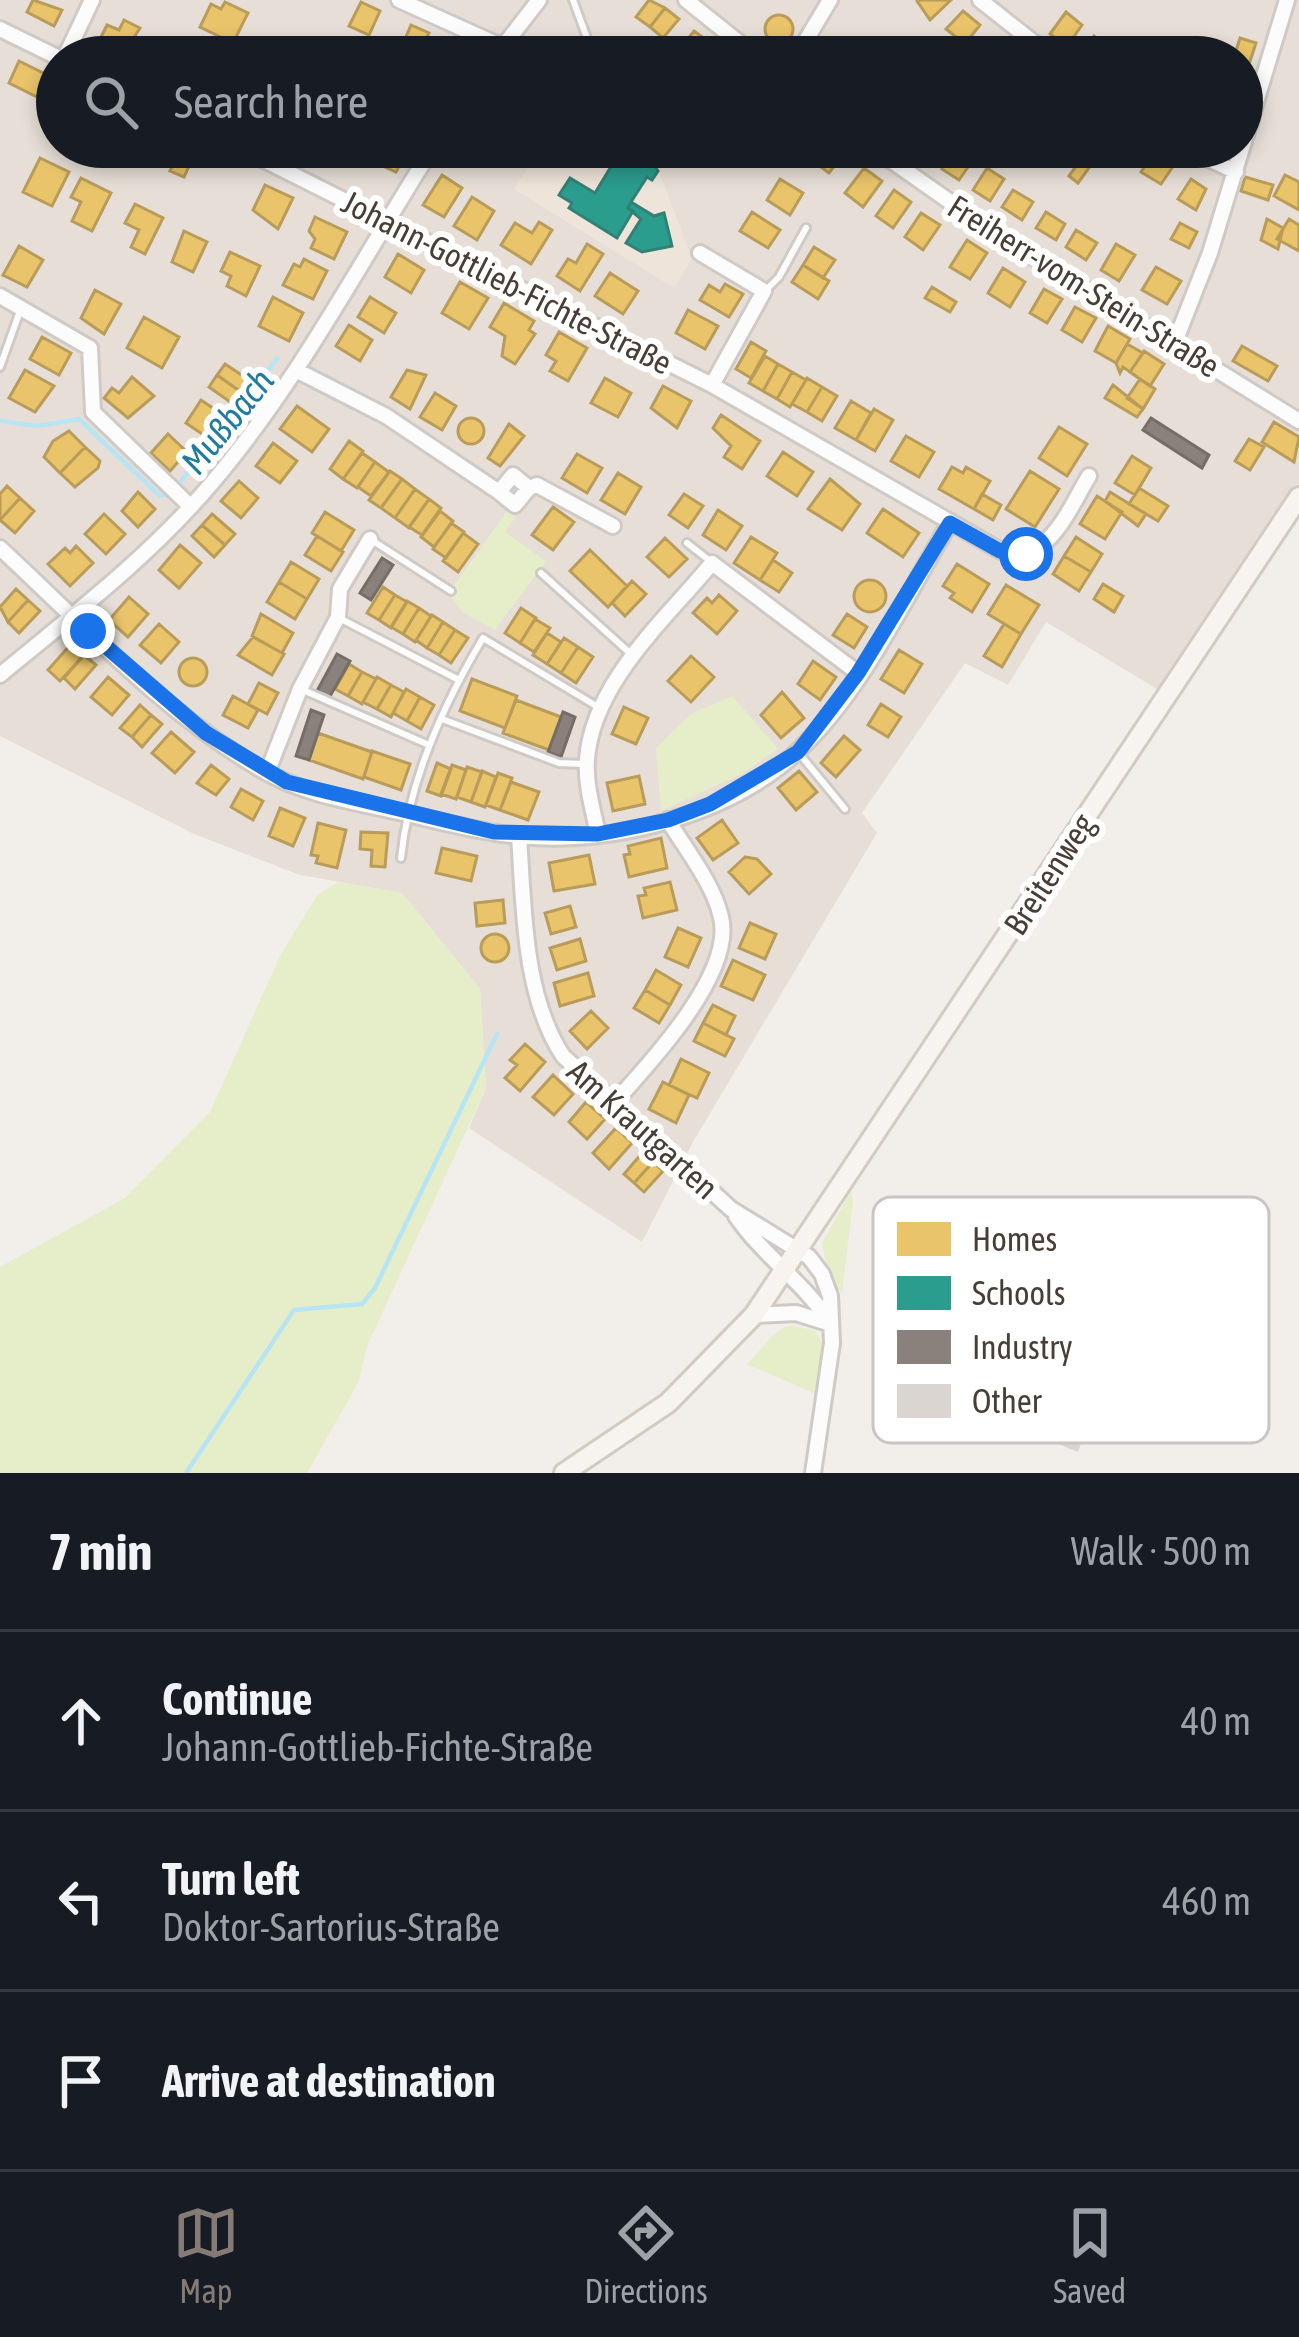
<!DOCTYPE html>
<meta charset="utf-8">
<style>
:root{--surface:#171b24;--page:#20242c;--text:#f1f3f6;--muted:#9ea1a6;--line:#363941;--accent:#847c74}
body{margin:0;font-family:"Asap Condensed",sans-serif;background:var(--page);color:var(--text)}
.stop{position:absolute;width:36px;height:36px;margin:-27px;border:9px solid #1a73e8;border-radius:50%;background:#fff}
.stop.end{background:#1a73e8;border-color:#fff;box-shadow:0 3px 12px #0008}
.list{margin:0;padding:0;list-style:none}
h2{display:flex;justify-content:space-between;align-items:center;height:156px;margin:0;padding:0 48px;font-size:51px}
h2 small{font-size:39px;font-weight:400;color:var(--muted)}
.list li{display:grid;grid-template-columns:78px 1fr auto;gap:36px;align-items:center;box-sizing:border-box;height:180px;padding:0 48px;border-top:3px solid var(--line)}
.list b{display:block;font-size:45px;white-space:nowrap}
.list p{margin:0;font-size:39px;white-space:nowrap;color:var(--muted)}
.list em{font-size:39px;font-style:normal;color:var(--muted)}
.icon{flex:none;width:66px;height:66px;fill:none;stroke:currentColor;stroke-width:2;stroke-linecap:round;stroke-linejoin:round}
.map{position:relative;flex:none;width:1299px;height:1473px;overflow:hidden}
.search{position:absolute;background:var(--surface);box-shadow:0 6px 18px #0003;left:36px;right:36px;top:36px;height:132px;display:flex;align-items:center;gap:30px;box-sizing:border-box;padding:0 42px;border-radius:66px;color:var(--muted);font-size:45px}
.sheet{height:696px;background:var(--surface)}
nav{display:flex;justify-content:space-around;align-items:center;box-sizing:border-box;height:168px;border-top:3px solid var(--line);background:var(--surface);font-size:33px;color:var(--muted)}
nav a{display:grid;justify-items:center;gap:6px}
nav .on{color:var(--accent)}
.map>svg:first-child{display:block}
.residential{fill:#e7dfd7;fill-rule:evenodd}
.education{fill:#eee4d9}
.green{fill:#e5eec8}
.homes{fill:#e9c46a;stroke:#b99c5a;stroke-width:3}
.schools{fill:#2a9d8f;stroke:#338074;stroke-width:3}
.industry{fill:#8a817c;stroke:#766d67;stroke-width:3}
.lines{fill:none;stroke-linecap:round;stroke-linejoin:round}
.stream{stroke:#b7e5f4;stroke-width:4.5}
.building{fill:#dad5d1;stroke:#dbd5d0;stroke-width:3}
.lane-casing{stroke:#cfcac6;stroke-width:12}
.street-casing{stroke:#cfcac6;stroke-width:20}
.secondary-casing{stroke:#d3cbc2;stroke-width:24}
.lane{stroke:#fdfcfc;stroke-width:6}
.street{stroke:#fdfcfc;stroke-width:14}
.secondary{stroke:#f7f4ef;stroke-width:18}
.route{stroke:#1a73e8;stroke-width:15}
.labels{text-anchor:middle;stroke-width:12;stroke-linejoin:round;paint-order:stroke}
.street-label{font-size:33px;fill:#493e35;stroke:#fff}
.water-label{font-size:36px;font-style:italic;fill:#1f7c9e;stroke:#fff}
.key{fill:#fff;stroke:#c8c5c2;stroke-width:3}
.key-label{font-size:33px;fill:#493e35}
</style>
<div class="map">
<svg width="1299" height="1473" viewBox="0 0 1299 1473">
<rect width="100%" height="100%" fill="#f2eeea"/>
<path class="residential" d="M0,0H1299V483L1157,689L1046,622L1008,685L965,663L862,813L877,833L693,1142L642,1242L469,1128L486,1088L480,989L402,893L300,875L194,834L0,736ZM57,57H1242V147H57Z"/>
<path class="education" d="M542,147H650L692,259L674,288L514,189Z"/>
<path class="green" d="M508,510L515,518L505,532L546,561L495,630L462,612L449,593Z
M732,696L778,749L741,774L661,811L656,748L691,714Z
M338,882L402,893L480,989L486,1088L367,1346L358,1383L307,1473H0V1267L125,1198L210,1112L281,954L318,894Z
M851,1191L853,1201L842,1293L829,1278L822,1243Z
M790,1325L816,1331L822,1344L818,1395L747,1364L776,1332Z"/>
<path class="homes" d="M33,0L62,10L54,26L27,12Z
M649,0L665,8L650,27L636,17Z
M951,0L930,20L917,1V0Z
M225,2L248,13L233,43L200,27L211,4L221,9Z
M361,2L380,11L369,35L349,26Z
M665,8L679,19L663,38L650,27Z
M963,11L980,25L965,44L946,29Z
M1066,12L1082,25L1067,46L1050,34Z
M765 29a14 14 0 1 1 28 0a14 14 0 1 1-28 0Z
M124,20L140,28L121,57L97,45L107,25L119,30Z
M411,25L429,33L420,51L403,44Z
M694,31L709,42L697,57H688L679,50Z
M1094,36L1111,48L1104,57H1082Z
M1240,38L1256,43L1247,70L1242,57H1234Z
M445,40L473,52L471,57H435Z
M19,61L47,75L37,97L9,83Z
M182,147L197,149L184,177L170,171Z
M370,147L403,159L396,172L365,158Z
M825,147L846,151L829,173L814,162Z
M1090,147H1104L1078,183L1069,176Z
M981,148L959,180L942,169L953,147Z
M1154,152L1174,165L1161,184L1141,172Z
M40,158L69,172L52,206L23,192Z
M864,168L882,181L863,207L845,193Z
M987,168L1004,179L990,201L973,190Z
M442,175L462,188L444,217L423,205Z
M1285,175L1299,182V210L1274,196Z
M1245,177L1273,185L1268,200L1241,191Z
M81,178L111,193L92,231L72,221L81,202L71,197Z
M780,179L803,193L790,215L767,200Z
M1191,179L1206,189L1196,210L1178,199Z
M265,185L293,198L278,229L253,210Z
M894,190L911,202L893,228L876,216Z
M1013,190L1033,202L1022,220L1002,207Z
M472,197L494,211L477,240L454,226Z
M135,204L163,218L145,254L131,247L139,230L125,223Z
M752,212L780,230L768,248L740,231Z
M1046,212L1065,224L1056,240L1036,228Z
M921,213L940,225L923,250L905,237Z
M315,217L347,232L334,259L311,248L315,239L309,231Z
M1267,219L1283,228L1278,249L1261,240Z
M1289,219L1299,225V251L1277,239Z
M539,222L552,230L531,264L501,245L515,223L532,233Z
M1180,223L1197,232L1189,248L1171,239Z
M1076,230L1097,243L1086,260L1066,247Z
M184,231L207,242L193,272L172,262Z
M967,240L987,253L970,279L950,267Z
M587,244L603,254L580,291L557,276L568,259L576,263Z
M1116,244L1135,255L1119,281L1101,270Z
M19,246L43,260L27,287L3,275Z
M814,247L835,260L823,278L803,265Z
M230,252L260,266L246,296L227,286L231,276L221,271Z
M398,254L424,270L411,293L385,277Z
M304,259L327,271L313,299L283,285L294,264L300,267Z
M803,265L829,281L818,299L792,282Z
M1156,267L1181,281L1167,304L1142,290Z
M1003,268L1025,282L1010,307L988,293Z
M610,273L638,291L623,314L595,296Z
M460,282L488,298L469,329L442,313Z
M725,284L743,294L729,317L700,300L709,285L720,292Z
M932,287L956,302L950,312L925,298Z
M1044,289L1062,299L1047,323L1030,313Z
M95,290L121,304L104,334L81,318Z
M273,297L303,313L289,341L259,326Z
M370,297L396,313L384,333L358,317Z
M504,303L534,321L529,330L535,334L515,364L502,356L505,336L490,327Z
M1075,307L1096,318L1082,342L1062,330Z
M688,310L718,326L705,349L676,333Z
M144,317L179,337L162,368L127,348Z
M349,325L372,340L360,361L336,346Z
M1108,326L1130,339L1116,363L1095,351Z
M559,332L587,348L568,381L550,371L556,361L546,355Z
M42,337L71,353L59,375L30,359Z
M751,342L766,351L751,378L736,369Z
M1127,344L1143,353L1130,372L1123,367L1120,373L1116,363Z
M1242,346L1277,366L1268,381L1233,361Z
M1144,351L1164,364L1150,386L1130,372Z
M765,356L778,364L763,391L749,383Z
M225,364L249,380L241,392L217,375Z
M778,364L792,372L777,399L763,391Z
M25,370L54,386L35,412L9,398Z
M407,370L426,375L410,409L391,397Z
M792,372L806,380L790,407L777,399Z
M217,375L241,392L233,404L209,387Z
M132,377L154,396L128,418L104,398L112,388L119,393Z
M605,378L631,393L618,417L591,403Z
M807,378L822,387L807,412L792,404Z
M1140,379L1155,389L1143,409L1127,398Z
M1113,385L1143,409L1137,417L1105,398Z
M663,386L691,401L677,428L651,408Z
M822,387L837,396L822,421L807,412Z
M435,393L456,406L442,430L420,417Z
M201,400L223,415L208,438L186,423Z
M851,401L871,413L856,440L835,428Z
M297,406L329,429L312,452L280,429Z
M874,409L893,420L875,451L856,440Z
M721,415L760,441L742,469L724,457L731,446L713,428Z
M458 431a13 13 0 1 1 26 0a13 13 0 1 1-26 0Z
M1274,422L1299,437L1294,462L1262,442Z
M509,424L524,436L500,466L488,458Z
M1059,427L1087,444L1067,476L1039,458Z
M69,431L85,447L60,473L44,457L53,441Z
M168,434L187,452L170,471L151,453Z
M906,436L934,452L919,477L891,461Z
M1249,439L1264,447L1250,470L1235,461Z
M349,441L363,451L343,479L330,469Z
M273,443L297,461L280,483L256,466Z
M85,447L100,461L98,468L75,487L60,473Z
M783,452L813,472L797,496L767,476Z
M362,453L375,462L357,488L343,479Z
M577,454L602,468L587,493L562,478Z
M1132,456L1151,468L1135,495L1115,483Z
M375,462L389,472L371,496L358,487Z
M952,467L963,473L966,467L990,481L974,509L939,489Z
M390,471L402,479L381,508L369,500Z
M1030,471L1059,489L1035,527L1006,509Z
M618,473L641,487L625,514L601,500Z
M402,479L415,489L395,518L381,508Z
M830,479L860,504L842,530L808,509Z
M239,481L258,498L241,518L221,501Z
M7,486L20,498L0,520V494Z
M1139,488L1168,506L1158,521L1129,504Z
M415,489L429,499L409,528L395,518Z
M138,492L155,509L138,527L122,511Z
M1110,492L1146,514L1138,526L1105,501Z
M684,494L703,506L688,528L669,515Z
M982,494L1001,505L993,520L974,509Z
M1097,496L1122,512L1105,539L1080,524Z
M20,498L34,511L15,533L0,520Z
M429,499L441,508L422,535L409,527Z
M553,507L574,522L553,550L532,535Z
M883,509L919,533L903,557L867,533Z
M718,510L742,526L726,550L703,535Z
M440,511L453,521L434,547L421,537Z
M325,512L354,530L341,551L312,533Z
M104,514L125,534L106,554L85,534Z
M212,514L235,534L225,545L202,525Z
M451,523L464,532L446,558L433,549Z
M202,525L225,545L214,557L192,536Z
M463,533L478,544L458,572L443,561Z
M317,536L343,552L331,571L305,555Z
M751,537L777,553L760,580L734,563Z
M1076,537L1102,554L1091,572L1064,556Z
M665,538L687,559L669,577L647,557Z
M180,545L201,563L179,588L159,570Z
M76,546L93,563L70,586L48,564L65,548L70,553Z
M590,550L627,586L608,607L570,571Z
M1064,556L1091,572L1079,591L1053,574Z
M773,560L792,573L779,592L760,580Z
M291,562L319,579L307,599L279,582Z
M957,564L989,584L972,612L950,598L954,593L943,586Z
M854 596a16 16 0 1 1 32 0a16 16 0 1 1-32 0Z
M632,581L646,594L625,616L612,603Z
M279,582L307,599L295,619L267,602Z
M1103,584L1123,596L1114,612L1094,599Z
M1006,585L1039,605L1021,634L988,614Z
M383,587L395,595L379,620L367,613Z
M16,589L28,600L8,622L0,607Z
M395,595L407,602L391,628L379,620Z
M719,595L737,611L717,634L693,613L707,598L712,603Z
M129,597L148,614L128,637L109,620Z
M28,600L40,611L19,633L8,622Z
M407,601L419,608L403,634L391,627Z
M419,608L431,616L415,642L403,634Z
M521,608L536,618L520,643L505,633Z
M261,614L293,633L282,653L252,636Z
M847,614L867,627L854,648L833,635Z
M432,615L443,622L427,648L416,640Z
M535,619L550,628L534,652L520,643Z
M443,622L455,630L439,655L427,648Z
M159,624L179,642L161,663L140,645Z
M1004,624L1021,634L1002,667L984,656Z
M455,630L468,638L451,663L439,655Z
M547,633L561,642L547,664L533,655Z
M253,637L284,654L272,675L238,655Z
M564,638L578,647L561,673L547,664Z
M71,644L84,655L60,681L48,670Z
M578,647L593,657L576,683L561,673Z
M899,650L922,664L904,693L881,679Z
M84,655L96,665L75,689L64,678Z
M691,656L714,677L691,702L668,681Z
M179 672a14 14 0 1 1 28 0a14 14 0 1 1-28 0Z
M813,661L836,677L820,700L798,684Z
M349,664L362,672L348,696L335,689Z
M362,672L376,679L362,704L348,696Z
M108,677L129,695L112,715L91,697Z
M377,677L391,685L377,709L363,702Z
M472,679L517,696L505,728L460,711Z
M259,683L278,693L267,714L248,704Z
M391,685L404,692L391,717L377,709Z
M406,689L420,697L407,721L393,713Z
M782,692L804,718L781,738L761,715Z
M233,696L258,710L248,728L223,715Z
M420,697L434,705L421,729L407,721Z
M516,700L561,717L549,750L503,733Z
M881,704L901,717L888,737L868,725Z
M140,705L151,715L132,737L120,728Z
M624,707L648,718L636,744L612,734Z
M151,715L162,724L142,747L132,737Z
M171,732L194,752L175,773L152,753Z
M318,733L372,752L363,779L309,760Z
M844,736L860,750L836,777L821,763Z
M372,751L410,764L401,790L364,777Z
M437,763L451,769L441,796L427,791Z
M211,765L229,779L216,795L197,783Z
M452,765L466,770L456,799L441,794Z
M467,767L482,772L471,802L457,797Z
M482,771L496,777L485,807L471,802Z
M799,771L817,792L796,810L778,788Z
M498,773L512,778L500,810L486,805Z
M639,776L645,804L613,811L607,783Z
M511,782L539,792L528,820L500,810Z
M241,789L263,801L253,820L231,807Z
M280,808L305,818L293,846L269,836Z
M722,820L738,843L713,860L697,838Z
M318,823L346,830L337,868L316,863L318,856L311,855Z
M361,832L388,833L385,867L371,866L372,850L360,849Z
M661,838L667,868L629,877L624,855L630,854L628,846Z
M442,848L477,856L471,881L436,873Z
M589,855L595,884L554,891L549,863Z
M745,857L757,859L771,874L749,894L729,872Z
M670,882L677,910L643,918L638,896L646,895L644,888Z
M503,900L505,923L477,926L475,903Z
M570,906L576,927L551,934L545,913Z
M750,923L776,934L765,959L739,948Z
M678,928L701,938L688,967L665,957Z
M481 948a14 14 0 1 1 28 0a14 14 0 1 1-28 0Z
M580,939L586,961L557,970L550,948Z
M733,960L765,975L753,1000L721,986Z
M656,970L681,985L670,1005L645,990Z
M588,973L594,996L560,1006L554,983Z
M645,990L670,1005L659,1023L634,1008Z
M713,1005L735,1016L726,1035L703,1023Z
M591,1011L608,1028L587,1049L570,1031Z
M703,1023L734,1039L725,1056L694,1041Z
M525,1044L545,1062L520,1091L505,1078L517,1065L510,1060Z
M681,1059L709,1073L697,1098L669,1085Z
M553,1075L573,1094L554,1115L533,1097Z
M663,1082L689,1095L676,1123L649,1109Z
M586,1102L605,1119L587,1139L569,1122Z
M616,1128L632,1143L609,1169L593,1153Z
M643,1152L653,1162L634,1183L624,1174Z
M653,1162L663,1171L644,1192L634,1183Z"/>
<path class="schools" d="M642,148L658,171L652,180L647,177L631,202L628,208L633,211L617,238L569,208L572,203L559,195L570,178L595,193L618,155L632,164Z
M631,202L654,216L664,213L672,246L642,252L626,243L641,219L628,208Z"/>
<path class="industry" d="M1151,418L1209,455L1202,468L1143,430Z
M382,558L393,565L371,600L360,593Z
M337,654L350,661L329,698L317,691Z
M311,710L324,715L309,760L296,756Z
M563,712L575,717L561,757L548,752Z"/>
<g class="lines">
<path class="stream" d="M0,421L37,426L79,419L160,496L169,494
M177,486L277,359
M186,1473L294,1310L362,1304L375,1288L497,1034"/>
</g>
<path class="building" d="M1028,1378L1095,1404L1077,1450L1010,1423Z"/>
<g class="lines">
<defs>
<path id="lane" d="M573,0L594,57
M766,290L779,277L806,228
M0,367L20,311
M373,541L451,591
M687,543L710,561
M541,573L632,655
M341,619L457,679
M303,690L429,745
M442,719L559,763L583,764
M798,752L845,809
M401,858C409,780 443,705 483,638L598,707"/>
<path id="street" d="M399,0L503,47
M686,0L757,57
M980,0L1052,57
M0,29L57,57
M65,57L92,0
M495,57L539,0
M796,57L830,0
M238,147L712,385L1001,551C1049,565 1068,510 1089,476
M872,147L993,232L1299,421
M1184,147L1236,172
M700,253L764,291L712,385
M0,296L90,348L93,412L191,507
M1175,342L1210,253L1287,0
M296,370L386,416L499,492
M529,488L515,505L499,492L513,475L529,488L537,485L613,526
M0,548C83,625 165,714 264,771C303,794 350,801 394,811C435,820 477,832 519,836C612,845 730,816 799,750C863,690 905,597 950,523
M0,675C73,615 149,557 211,484C298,382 361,261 433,147
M267,773L300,689L338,617L340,589L370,539
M598,834C593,810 585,783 587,759C593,682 666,619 712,563L858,673
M519,836C524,907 523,995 563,1056L731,1209L809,1257L822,1274L830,1296L832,1343L813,1473
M613,1104C648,1065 735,974 721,917C713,883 686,850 668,820
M736,1216C764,1257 805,1283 831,1324
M754,1315L796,1313L831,1324"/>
<path id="secondary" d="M564,1473L668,1403L754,1315L1299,497"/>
</defs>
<use href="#lane" class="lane-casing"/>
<use href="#street" class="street-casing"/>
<use href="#secondary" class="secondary-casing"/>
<use href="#lane" class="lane"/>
<use href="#street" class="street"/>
<use href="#secondary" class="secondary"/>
</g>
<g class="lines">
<path class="route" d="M88,631L206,733L287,782L494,832L598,834L668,820L710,804L798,752L858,673L950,523L1000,551L1026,554"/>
</g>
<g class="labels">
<g class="street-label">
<text transform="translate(507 282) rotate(27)" y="12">Johann-Gottlieb-Fichte-Straße</text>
<text transform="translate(1084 286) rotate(32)" y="12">Freiherr-vom-Stein-Straße</text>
<text transform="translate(1049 874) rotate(-57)" y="12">Breitenweg</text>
<text transform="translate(643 1129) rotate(42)" y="12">Am Krautgarten</text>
</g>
<g class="water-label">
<text transform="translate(227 421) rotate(-51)" y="13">Mußbach</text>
</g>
</g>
<rect x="873" y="1197" width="396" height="246" rx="18" class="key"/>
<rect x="897" y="1222" width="54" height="34" fill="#e9c46a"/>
<rect x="897" y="1276" width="54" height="34" fill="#2a9d8f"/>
<rect x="897" y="1330" width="54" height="34" fill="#8a817c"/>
<rect x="897" y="1384" width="54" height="34" fill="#dad5d1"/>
<g class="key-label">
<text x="972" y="1251">Homes</text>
<text x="972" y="1305">Schools</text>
<text x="972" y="1359">Industry</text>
<text x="972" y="1413">Other</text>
</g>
</svg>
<div class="stop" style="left:1026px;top:554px"></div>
<div class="stop end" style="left:88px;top:631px"></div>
<div class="search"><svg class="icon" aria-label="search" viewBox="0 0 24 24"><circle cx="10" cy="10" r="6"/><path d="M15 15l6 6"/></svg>Search here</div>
</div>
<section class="sheet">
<h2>7 min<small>Walk · 500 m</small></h2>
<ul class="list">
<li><svg class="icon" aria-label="ahead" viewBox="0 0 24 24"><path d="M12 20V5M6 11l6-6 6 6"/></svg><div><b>Continue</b><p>Johann-Gottlieb-Fichte-Straße</p></div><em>40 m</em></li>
<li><svg class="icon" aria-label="left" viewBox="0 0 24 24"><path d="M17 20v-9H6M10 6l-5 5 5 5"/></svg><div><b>Turn left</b><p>Doktor-Sartorius-Straße</p></div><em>460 m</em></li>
<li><svg class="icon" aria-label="arrive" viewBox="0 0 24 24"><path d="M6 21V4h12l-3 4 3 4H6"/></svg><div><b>Arrive at destination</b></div></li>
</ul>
</section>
<nav>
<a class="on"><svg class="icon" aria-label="map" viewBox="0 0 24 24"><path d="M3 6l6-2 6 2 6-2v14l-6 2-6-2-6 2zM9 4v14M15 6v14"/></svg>Map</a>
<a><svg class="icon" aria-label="directions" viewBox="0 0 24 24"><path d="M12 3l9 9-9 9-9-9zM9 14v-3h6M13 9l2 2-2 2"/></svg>Directions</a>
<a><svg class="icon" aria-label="saved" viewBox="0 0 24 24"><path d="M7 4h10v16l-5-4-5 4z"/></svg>Saved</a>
</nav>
